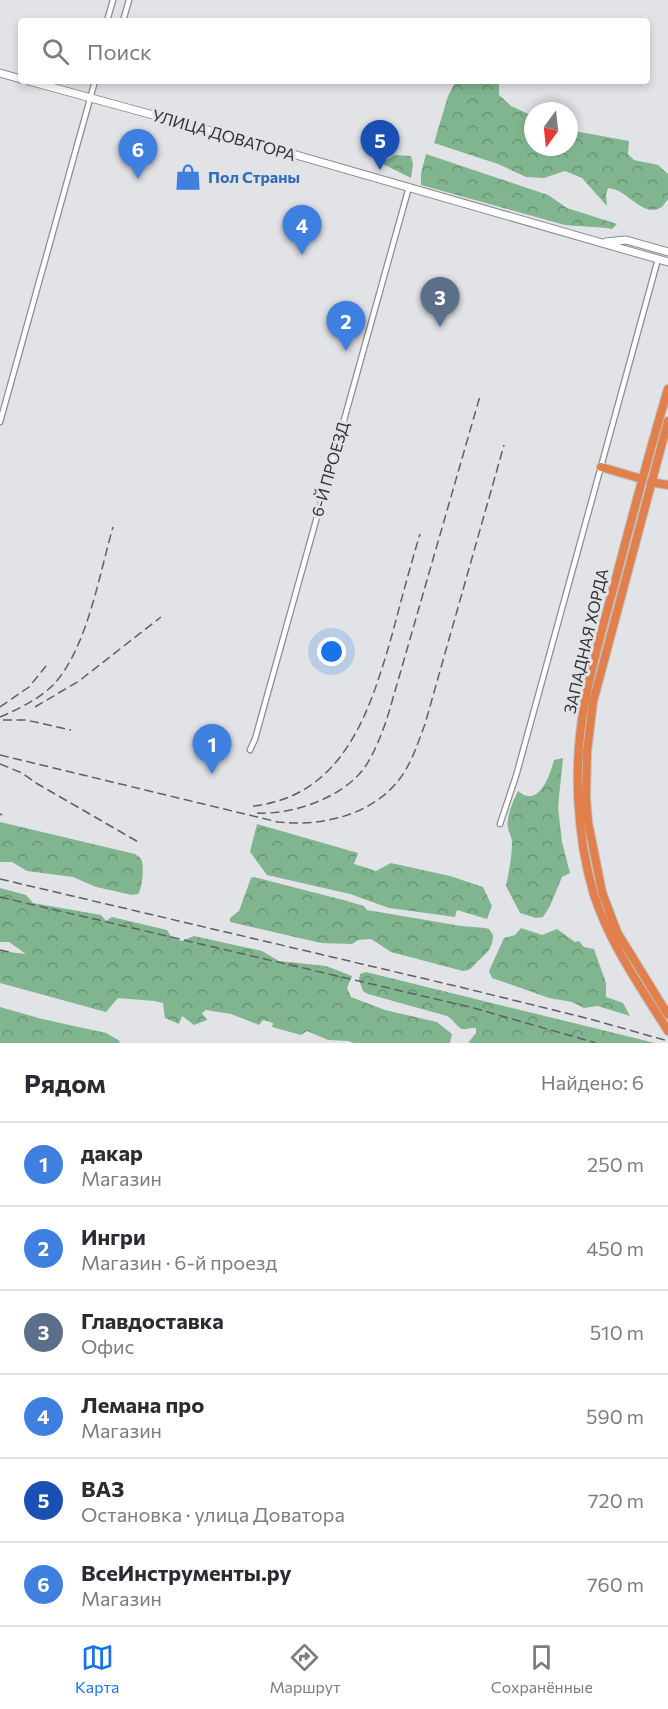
<!DOCTYPE html>
<html lang="ru">
<meta charset="utf-8">
<style>
:root{--surface:#fff;--page:#f7f7f7;--text:#2b2b33;--muted:#7c7c81;--line:#e1e1e2;--accent:#1a73e8}
body{margin:0;font-family:Commissioner,sans-serif;background:var(--page);color:var(--text)}
.compass{position:absolute;left:524px;top:102px;width:54px;height:54px;border-radius:50%;background:var(--surface);box-shadow:0 3px 9px #0003;rotate:195deg}
.you{position:absolute;left:332px;top:652px;width:21px;height:21px;margin:-15px;border:4px solid #fff;border-radius:50%;background:#1a73e8;box-shadow:0 0 0 9px #1a73e833}
.badge{display:grid;place-items:center;width:39px;height:39px;border-radius:50%;background:var(--accent);color:#fff;font-size:20px;font-weight:700}
.pin{position:absolute;translate:-50% -50px;filter:drop-shadow(0 2px 3px #0008)}
.pin::after{content:'';position:absolute;top:32px;width:21px;height:18px;background:inherit;clip-path:polygon(0 0,100% 0,50% 100%)}
.list{margin:0;padding:0;list-style:none}
h2{display:flex;justify-content:space-between;align-items:center;height:78px;margin:0;padding:0 24px;font-size:26px}
h2 small{font-size:20px;font-weight:400;color:var(--muted)}
.list li{display:grid;grid-template-columns:39px 1fr auto;gap:18px;align-items:center;box-sizing:border-box;height:84px;padding:0 24px;border-top:2px solid var(--line)}
.list b{display:block;font-size:22px;white-space:nowrap}
.list p{margin:0;font-size:20px;white-space:nowrap;color:var(--muted)}
.list em{font-size:20px;font-style:normal;color:var(--muted)}
.icon{flex:none;width:33px;height:33px;fill:none;stroke:currentColor;stroke-width:2;stroke-linecap:round;stroke-linejoin:round}
.map{position:relative;flex:none;width:668px;height:1043px;overflow:hidden}
.search{position:absolute;background:var(--surface);box-shadow:0 3px 9px #0003;left:18px;right:18px;top:18px;height:66px;display:flex;align-items:center;gap:15px;box-sizing:border-box;padding:0 21px;border-radius:6px;color:var(--muted);font-size:22px}
.sheet{height:582px;background:var(--surface)}
nav{display:flex;justify-content:space-around;align-items:center;box-sizing:border-box;height:84px;border-top:2px solid var(--line);background:var(--surface);font-size:16px;color:var(--muted)}
nav a{display:grid;justify-items:center;gap:3px}
nav .on{color:var(--accent)}
.map>svg:first-child{display:block}
.forest{fill:url(#forest-crowns)}
.lines{fill:none;stroke-linecap:round;stroke-linejoin:round}
.street-casing{stroke:#8b8d90;stroke-width:7}
.secondary-casing{stroke:#8b8d90;stroke-width:9}
.highway-casing{stroke:#c1c1c2;stroke-width:10}
.street{stroke:#fff;stroke-width:4.5}
.secondary{stroke:#fff;stroke-width:7}
.highway{stroke:#e1804c;stroke-width:8}
.rail{stroke:#5f6062;stroke-width:1.5;stroke-dasharray:9 4.5;stroke-linecap:butt}
.labels{text-anchor:middle;stroke-width:6;stroke-linejoin:round;paint-order:stroke}
.street-label{font-size:16px;fill:#303132;stroke:#e2e3e7}
.shop-label{font-size:16px;font-weight:bold;fill:#366cbe;stroke:#e2e3e7;text-anchor:start}
</style>
<div class="map">
<svg width="668" height="1043" viewBox="0 0 668 1043">
<defs>
<pattern id="forest-crowns" width="20" height="18" patternUnits="userSpaceOnUse" patternTransform="scale(1.5)"><rect width="20" height="18" fill="#80b590"/><path d="M2 6a3 3 0 1 1 6 0M12 15a3 3 0 1 1 6 0" fill="none" stroke="#699476"/></pattern>
</defs>
<rect width="100%" height="100%" fill="#e2e3e7"/>
<path class="forest" d="M456,81H501L499,84V95L511,106L533,116V147H569V130L629,141L628,154L634,160L658,165L668,174V199L662,207C659,208 656,210 652,210C635,208 625,189 608,188L606,195L607,206L582,178L565,171L544,178L526,177L498,164L434,143L448,96Z
M426,154L548,195L567,208L617,224L612,229C597,226 581,227 565,225L421,185V173Z
M395,155L411,156L413,164L411,178L381,163Z
M563,758L558,807L562,842L570,873L562,877L550,906L543,917L536,918L520,913L506,886C509,871 512,857 512,842C512,837 509,833 508,828C506,817 513,801 518,791C539,809 550,775 554,760Z
M0,822L135,854C139,857 141,857 142,862C144,869 142,889 138,894L132,895L96,887L73,877L27,871L12,862H0Z
M257,824L358,853L354,864L376,871L391,863L450,876L483,887L492,906L487,919L457,910L455,917L389,908L350,894L267,875L250,852Z
M254,877L347,901L364,906L367,910L461,926L485,928L489,929L493,935C493,950 485,954 475,964C471,969 470,970 463,971L391,952L371,939L358,940L352,944L321,943L230,922V918L239,911L251,878Z
M0,888L26,895L33,903L101,915L106,921L112,917L167,930L172,938L182,941L194,936L262,951L279,961L326,966L352,976L347,988L351,997L385,1010L437,1022L452,1034L450,1043H354L348,1041L328,1040L307,1031L301,1035L272,1027L273,1023L263,1020L259,1025L231,1014L206,1010L202,1013L207,1020L194,1025L182,1016L179,1024L165,1018L163,1003L154,1001L118,998L106,1012L0,983V951L26,954L9,942H0Z
M521,928L542,935L557,929L575,942L579,941L584,947L594,949L606,983V997L623,1003L630,1016L598,1006L584,1008L572,1002L549,998L492,978L489,971L504,938L515,935Z
M366,972L655,1043H468L476,1033V1028C471,1027 467,1030 462,1029C457,1027 453,1019 447,1016L368,994L363,991L359,980L360,974Z
M0,1007L42,1019L106,1033L120,1041L119,1043H0Z"/>
<g class="lines">
<defs>
<path id="street" d="M107,21L113,0
M123,21L129,0
M0,422L95,81
M250,750L255,739L409,187
M500,824L516,776L658,259"/>
<path id="secondary" d="M0,73L21,79
M29,81L237,138L668,262
M606,242L626,240L668,252"/>
<path id="highway" d="M668,389C649,453 632,517 615,582C604,621 593,661 585,701C573,764 576,834 594,895C610,944 641,988 668,1031
M668,421L593,702L587,752L586,797L588,822L602,892L617,932L668,1015
M601,467L642,479
M651,482L668,485"/>
</defs>
<use href="#street" class="street-casing"/>
<use href="#secondary" class="secondary-casing"/>
<use href="#highway" class="highway-casing"/>
<use href="#street" class="street"/>
<use href="#secondary" class="secondary"/>
<use href="#highway" class="highway"/>
<path class="rail" d="M0,707L29,687L46,666
M35,707L79,681L161,617
M0,717C19,709 41,698 55,683C88,645 99,575 113,527
M3,720H26L71,730
M0,755L278,822C324,827 379,814 405,771C414,756 419,740 425,724L504,445
M0,764L22,773L36,783L140,843
M253,806C344,796 370,711 392,635C401,601 410,567 420,534
M257,813C293,815 344,797 365,767C376,750 383,731 389,712L480,396
M0,814L2,815
M0,879L464,988L590,1019L668,1041
M0,897L474,1008L596,1043
M0,950L13,953"/>
</g>
<defs>
<symbol id="shop-bare" viewBox="-9 -9 18 18"><path d="M-5-2.5h2.3a2.7 3.5 0 0 1 5.4 0H5L5.5 6h-11ZM-1.5-2.5h3a1.5 2.3 0 0 0-3 0Z" fill="#3f7fe0" stroke="#e2e3e7" stroke-width="2.5" paint-order="stroke"/></symbol>
</defs>
<g fill-rule="evenodd">
<use href="#shop-bare" x="169" y="158" width="38" height="38"/>
</g>
<g class="labels">
<g class="street-label">
<text transform="translate(224 135) rotate(16)" y="6">УЛИЦА ДОВАТОРА</text>
<text transform="translate(330 469) rotate(-74)" y="6">6-Й ПРОЕЗД</text>
<text transform="translate(586 641) rotate(-77)" y="6">ЗАПАДНАЯ ХОРДА</text>
</g>
<g class="shop-label">
<text x="208" y="183">Пол Страны</text>
</g>
</g>
</svg>
<svg class="compass" viewBox="-18 -18 36 36"><path d="M0-13l5 13h-10z" fill="#e53935"/><path d="M0 13l5-13h-10z" fill="#7c7c81"/></svg>
<div class="you"></div>
<div class="pin badge" style="left:212px;top:774px;background:#3f7fe0">1</div>
<div class="pin badge" style="left:346px;top:351px;background:#3f7fe0">2</div>
<div class="pin badge" style="left:440px;top:327px;background:#5c6f8a">3</div>
<div class="pin badge" style="left:302px;top:255px;background:#3f7fe0">4</div>
<div class="pin badge" style="left:380px;top:170px;background:#1a4fb4">5</div>
<div class="pin badge" style="left:138px;top:179px;background:#3f7fe0">6</div>
<div class="search"><svg class="icon" aria-label="search" viewBox="0 0 24 24"><circle cx="10" cy="10" r="6"/><path d="M15 15l6 6"/></svg>Поиск</div>
</div>
<section class="sheet">
<h2>Рядом<small>Найдено: 6</small></h2>
<ul class="list">
<li><span class="badge" style="background:#3f7fe0">1</span><div><b>дакар</b><p>Магазин</p></div><em>250 m</em></li>
<li><span class="badge" style="background:#3f7fe0">2</span><div><b>Ингри</b><p>Магазин · 6-й проезд</p></div><em>450 m</em></li>
<li><span class="badge" style="background:#5c6f8a">3</span><div><b>Главдоставка</b><p>Офис</p></div><em>510 m</em></li>
<li><span class="badge" style="background:#3f7fe0">4</span><div><b>Лемана про</b><p>Магазин</p></div><em>590 m</em></li>
<li><span class="badge" style="background:#1a4fb4">5</span><div><b>ВАЗ</b><p>Остановка · улица Доватора</p></div><em>720 m</em></li>
<li><span class="badge" style="background:#3f7fe0">6</span><div><b>ВсеИнструменты.ру</b><p>Магазин</p></div><em>760 m</em></li>
</ul>
</section>
<nav>
<a class="on"><svg class="icon" aria-label="map" viewBox="0 0 24 24"><path d="M3 6l6-2 6 2 6-2v14l-6 2-6-2-6 2zM9 4v14M15 6v14"/></svg>Карта</a>
<a><svg class="icon" aria-label="directions" viewBox="0 0 24 24"><path d="M12 3l9 9-9 9-9-9zM9 14v-3h6M13 9l2 2-2 2"/></svg>Маршрут</a>
<a><svg class="icon" aria-label="saved" viewBox="0 0 24 24"><path d="M7 4h10v16l-5-4-5 4z"/></svg>Сохранённые</a>
</nav>
